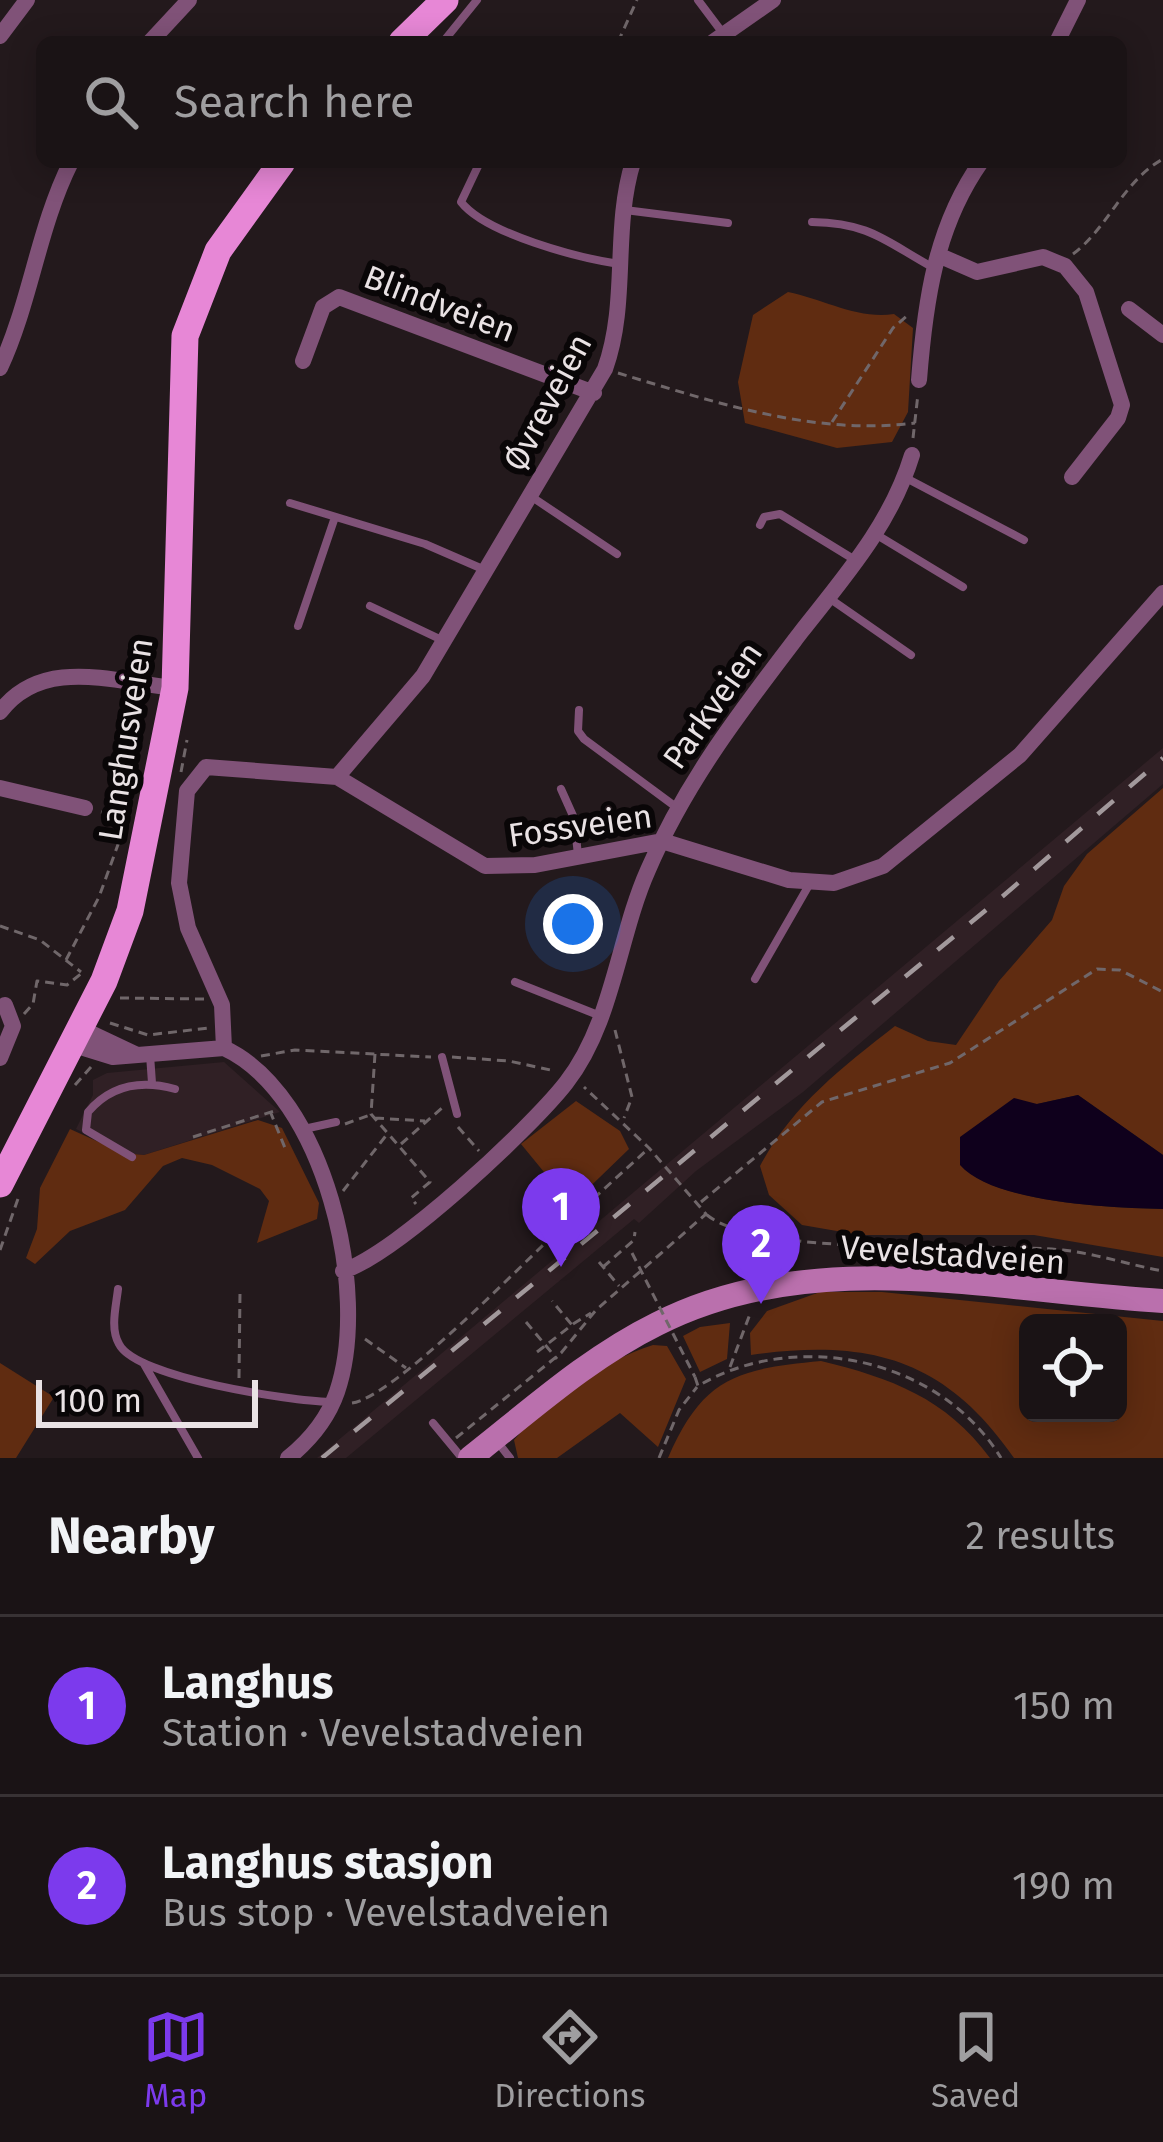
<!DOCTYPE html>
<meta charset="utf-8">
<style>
:root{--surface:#1a1315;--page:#231c1e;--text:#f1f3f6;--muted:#9f9ea0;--line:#383234;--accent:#7c3aed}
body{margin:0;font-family:"Fira Sans",sans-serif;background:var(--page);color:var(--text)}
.controls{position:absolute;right:36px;bottom:36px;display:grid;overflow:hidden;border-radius:18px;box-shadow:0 6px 30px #0003}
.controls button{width:108px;height:108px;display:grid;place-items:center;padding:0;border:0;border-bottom:3px solid var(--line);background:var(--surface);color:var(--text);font:60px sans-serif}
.scale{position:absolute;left:36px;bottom:30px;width:222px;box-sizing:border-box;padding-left:12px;border:6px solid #e9e2e4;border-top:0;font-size:33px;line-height:42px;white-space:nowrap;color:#e9e2e4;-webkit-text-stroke:9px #090607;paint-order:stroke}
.you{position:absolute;left:573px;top:924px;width:42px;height:42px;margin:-30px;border:9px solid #fff;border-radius:50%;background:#1a73e8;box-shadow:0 0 0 18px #1a73e833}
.badge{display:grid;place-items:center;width:78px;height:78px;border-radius:50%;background:var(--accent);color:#fff;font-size:39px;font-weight:700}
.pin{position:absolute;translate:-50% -99px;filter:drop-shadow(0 3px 6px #0008)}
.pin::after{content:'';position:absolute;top:63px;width:42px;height:36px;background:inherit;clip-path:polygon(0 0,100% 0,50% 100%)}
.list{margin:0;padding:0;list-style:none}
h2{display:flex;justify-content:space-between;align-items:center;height:156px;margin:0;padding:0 48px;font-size:51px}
h2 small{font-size:39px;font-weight:400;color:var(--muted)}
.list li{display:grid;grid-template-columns:78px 1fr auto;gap:36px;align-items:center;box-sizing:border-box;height:180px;padding:0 48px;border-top:3px solid var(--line)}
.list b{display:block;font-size:45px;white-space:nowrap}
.list p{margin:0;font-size:39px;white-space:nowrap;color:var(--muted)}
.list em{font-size:39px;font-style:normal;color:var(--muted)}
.icon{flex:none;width:66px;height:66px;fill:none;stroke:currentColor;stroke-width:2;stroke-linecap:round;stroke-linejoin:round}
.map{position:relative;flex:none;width:1163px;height:1458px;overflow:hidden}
.search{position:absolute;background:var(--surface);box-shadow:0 6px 30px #0003;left:36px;right:36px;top:36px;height:132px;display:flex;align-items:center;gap:30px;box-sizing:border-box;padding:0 42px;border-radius:18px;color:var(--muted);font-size:45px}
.sheet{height:516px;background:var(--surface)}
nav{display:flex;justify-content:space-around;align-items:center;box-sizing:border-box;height:168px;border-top:3px solid var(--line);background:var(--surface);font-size:33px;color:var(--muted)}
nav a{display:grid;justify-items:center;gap:6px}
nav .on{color:var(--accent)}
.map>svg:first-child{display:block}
.built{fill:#302025}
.green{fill:#602c11;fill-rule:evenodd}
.water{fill:#0f001c}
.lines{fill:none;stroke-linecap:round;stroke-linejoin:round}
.path{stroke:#70676a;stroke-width:3;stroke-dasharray:9 6;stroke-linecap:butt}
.lane{stroke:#805278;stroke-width:8}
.street{stroke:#805278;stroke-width:16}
.secondary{stroke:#ba70ad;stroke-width:24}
.primary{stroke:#e787d6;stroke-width:27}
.rail{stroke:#a2999c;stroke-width:4.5;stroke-dasharray:21 21;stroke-linecap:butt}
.path-bridge{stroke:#70676a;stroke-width:3;stroke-dasharray:9 6;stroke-linecap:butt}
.labels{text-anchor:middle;stroke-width:12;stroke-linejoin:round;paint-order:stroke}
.street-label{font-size:33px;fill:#e9e2e4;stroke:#090607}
</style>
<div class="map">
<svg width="1163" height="1458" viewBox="0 0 1163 1458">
<rect width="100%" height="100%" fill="#23191c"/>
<path class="built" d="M1163,748V784L803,1092L696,1171L639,1223L634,1219L346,1458H317Z
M224,1062L280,1112L144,1155L123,1153L76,1129L93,1095V1080L107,1073Z"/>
<path class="green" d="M788,292C823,299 859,320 894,314L913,328L908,412L892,442L837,448L745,423L738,382L753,315Z
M1163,788V1155L1078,1095L1037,1104L961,1137L960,1164C993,1203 1111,1208 1163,1209V1257L1034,1235H860L802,1225L769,1195L760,1166C792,1106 841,1068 895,1026L928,1041L956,1045L999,981L1052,920L1064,886L1087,854Z
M576,1101L620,1131L629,1149L571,1205L521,1144Z
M258,1120L282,1128L319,1203L317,1219L257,1243L269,1201L260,1189L212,1165L182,1158L163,1166L125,1210L70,1231L35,1264L26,1258L37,1229L40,1188L70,1129L123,1153L144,1155Z
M820,1292H882L1163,1321V1458H1014C944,1357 867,1339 751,1355L750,1333L767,1311ZM1028,1323H1118V1413H1028Z
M730,1323L727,1359L700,1372L683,1336L700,1327Z
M653,1345L667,1346L686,1379L658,1447L620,1413L557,1458H518L514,1440C550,1399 602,1361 653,1345Z
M821,1361C891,1378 946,1398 990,1458H668C703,1377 737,1369 821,1361Z
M0,1363L54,1397L16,1458H0Z"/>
<path class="water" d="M1078,1095L1163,1155V1209C1112,1208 993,1203 960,1165V1137L1014,1098L1037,1104Z"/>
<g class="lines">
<path class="path" d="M618,42L637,0
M1073,254C1108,228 1123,181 1163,159
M618,373C714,402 814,436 915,423
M832,422L893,328L909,314
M913,438L918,394
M181,772L187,740
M101,812L127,818
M0,926L40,940L81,972
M66,960L99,897L124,828
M120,998L204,999
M24,1014L33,1004L37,981L67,985L82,973
M110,1023L148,1035L208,1028
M615,1030L632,1097L624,1118
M375,1054L371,1114L430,1182L411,1198L416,1204
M261,1056L295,1050L431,1057
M452,1057L509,1061L555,1071
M75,1085L92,1066
M270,1111L285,1148
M375,1118L425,1121
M345,1124L370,1115
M458,1127L479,1151
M193,1137L274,1111
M401,1144L443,1107
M343,1191L388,1133
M701,1202L822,1102L950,1063L1097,969L1120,970L1163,992
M707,1215C761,1259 987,1242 1063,1250C1097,1254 1130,1265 1163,1271
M570,1240L560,1229L648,1149
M0,1250L19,1196
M599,1262L619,1286
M603,1267L634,1240L635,1232
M526,1322L557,1359
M573,1324L591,1313
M365,1339L406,1368
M537,1352L572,1325L552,1301
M730,1367L750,1314
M695,1377L698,1386C796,1328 940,1358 1001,1458
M239,1378L240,1292
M352,1403C394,1397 522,1264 560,1229
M456,1438L561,1353L596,1310L706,1214L649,1148L584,1087
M659,1458L679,1410L697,1387"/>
<path class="lane" d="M698,0L722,32
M443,42L477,0
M480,162L461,202C486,234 579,258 619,264
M625,210L728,223
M812,222C870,223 885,241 932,267
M906,478L1024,540
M532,497L617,554
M290,503L425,544L485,570
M760,525L764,517L780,514L855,560
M877,535L963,587
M829,598L911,655
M370,606L444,641
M298,626L334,520
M579,710L578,731L584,739L676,807
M561,789L574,818L578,855
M755,979L809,885
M515,982L598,1015
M150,1055L152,1083
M442,1057L457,1114
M304,1129L336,1122
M132,1157L86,1130L88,1112C111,1085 142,1080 175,1089
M118,1289C116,1307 110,1328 119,1344C136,1378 291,1401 330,1402
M144,1364L198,1458
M433,1423L462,1458
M496,1440L510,1458"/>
<path class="street" d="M0,36L27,0
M150,42L189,0
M713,42L773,0
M1057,42L1078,0
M938,255L977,272L1043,257L1065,266L1086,292L1122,405L1118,418L1072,477
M1129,309L1163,335
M303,361L323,307L339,297L594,393
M0,368C31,301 38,228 71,162
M919,380C925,303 935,227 981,162
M0,712C43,655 116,683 175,688
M337,777L423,676L605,369C629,302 612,230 633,162
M0,788L85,808
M80,1028L135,1054
M71,1044L113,1057L224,1048C325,1095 371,1292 337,1392C328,1418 309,1441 288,1458
M224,1048L222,1005L188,928L179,883L187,791L206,767L337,777L485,866L535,865L662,841L789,880L834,883L883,866L1020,755L1163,593
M0,1058L13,1026L5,1005
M343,1271C397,1253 529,1130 566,1083C613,1023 618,937 648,870C686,781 743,708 801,632C845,576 891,524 912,455"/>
<path class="secondary" d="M470,1458C530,1411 588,1358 657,1324C814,1244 995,1291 1163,1301"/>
<path class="primary" d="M402,42L445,0
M0,1184L104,981L130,911L175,688L185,336L218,251L282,162"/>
<path class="rail" d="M322,1458L1003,896L1163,758"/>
<path class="path-bridge" d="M632,1253L695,1377"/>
</g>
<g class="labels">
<g class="street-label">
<text transform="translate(440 303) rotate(21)" y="12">Blindveien</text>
<text transform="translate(547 402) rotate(-62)" y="12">Øvreveien</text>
<text transform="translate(712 705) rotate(-55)" y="12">Parkveien</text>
<text transform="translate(125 739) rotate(-81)" y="12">Langhusveien</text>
<text transform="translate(580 825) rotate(-8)" y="12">Fossveien</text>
<text transform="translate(953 1254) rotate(4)" y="12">Vevelstadveien</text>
</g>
</g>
</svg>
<div class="controls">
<button><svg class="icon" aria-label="locate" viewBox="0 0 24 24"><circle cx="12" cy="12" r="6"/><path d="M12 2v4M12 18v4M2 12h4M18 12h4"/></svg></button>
</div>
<div class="scale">100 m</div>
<div class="you"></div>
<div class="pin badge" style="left:561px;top:1267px">1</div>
<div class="pin badge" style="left:761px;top:1304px">2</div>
<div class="search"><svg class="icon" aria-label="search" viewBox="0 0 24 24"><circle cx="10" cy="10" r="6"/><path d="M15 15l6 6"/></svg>Search here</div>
</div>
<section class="sheet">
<h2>Nearby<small>2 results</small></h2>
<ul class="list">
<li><span class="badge">1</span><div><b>Langhus</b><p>Station · Vevelstadveien</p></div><em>150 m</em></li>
<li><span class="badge">2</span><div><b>Langhus stasjon</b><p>Bus stop · Vevelstadveien</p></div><em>190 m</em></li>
</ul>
</section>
<nav>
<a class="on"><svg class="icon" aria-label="map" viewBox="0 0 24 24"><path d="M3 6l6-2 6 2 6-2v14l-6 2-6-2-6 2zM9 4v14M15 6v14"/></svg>Map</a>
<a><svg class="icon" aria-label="directions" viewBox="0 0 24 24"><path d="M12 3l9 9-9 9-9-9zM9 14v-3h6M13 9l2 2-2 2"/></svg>Directions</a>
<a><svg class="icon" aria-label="saved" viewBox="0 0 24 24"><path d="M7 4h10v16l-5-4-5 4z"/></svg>Saved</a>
</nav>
